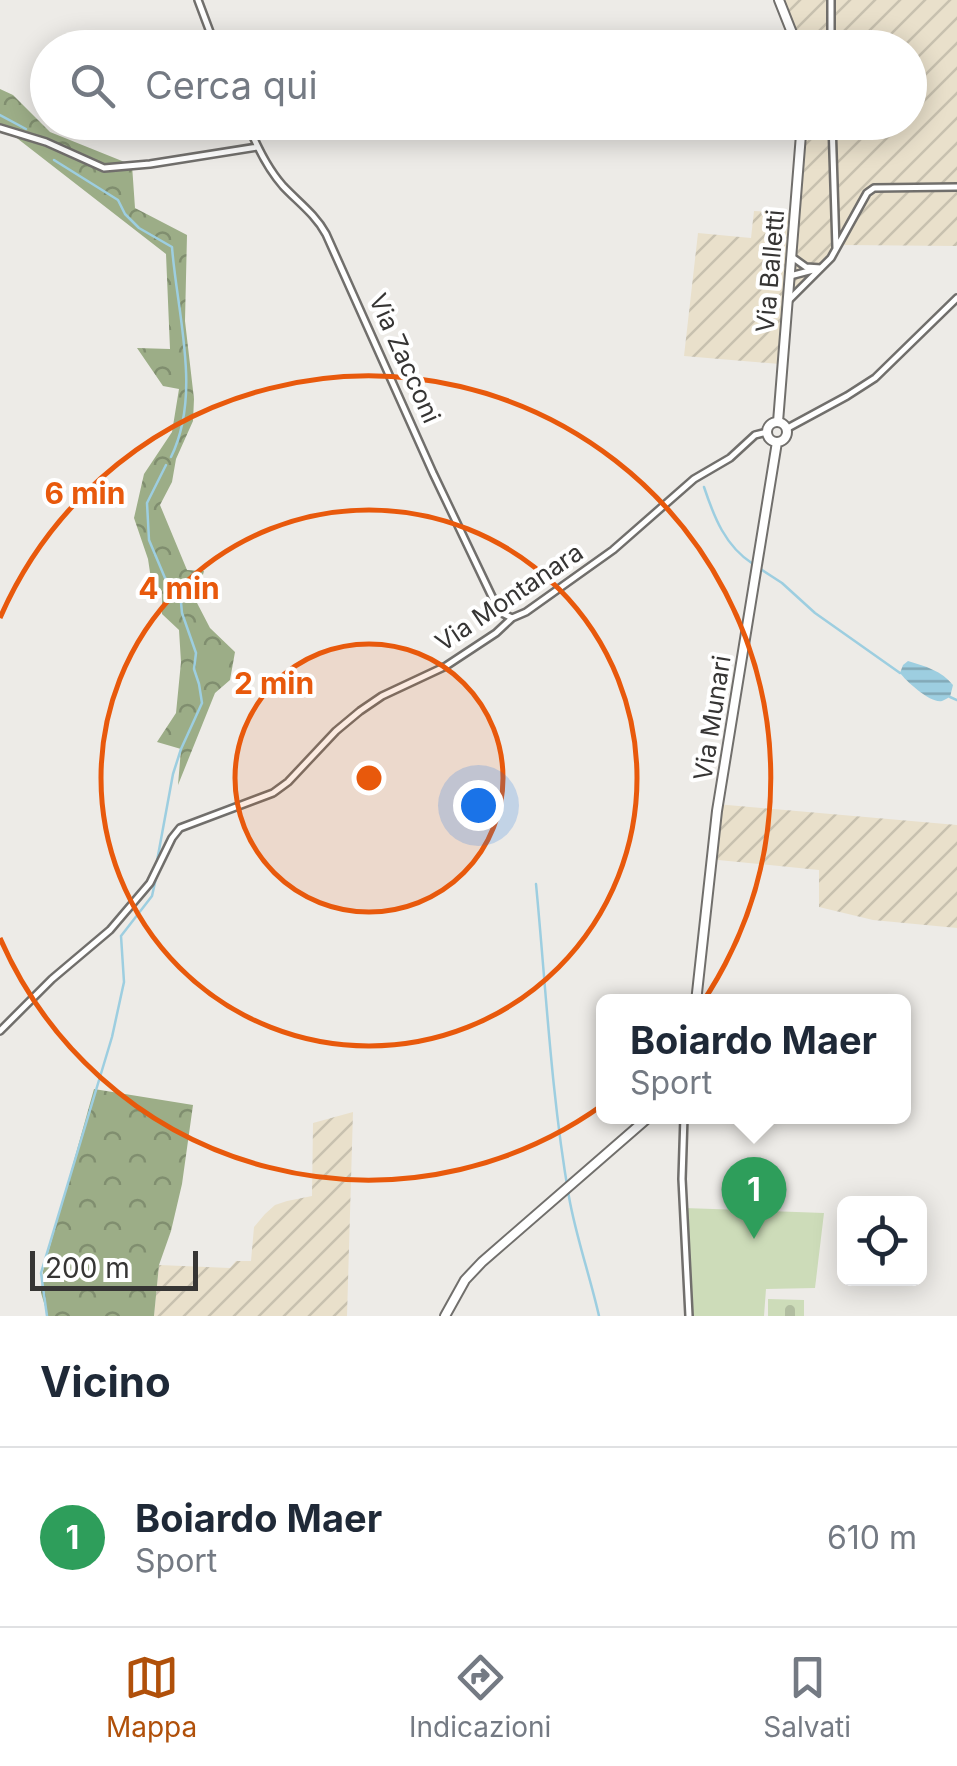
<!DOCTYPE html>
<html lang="it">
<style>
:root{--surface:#fff;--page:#f6f6f7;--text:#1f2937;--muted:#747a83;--line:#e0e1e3;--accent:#b0500a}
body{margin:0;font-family:Inter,sans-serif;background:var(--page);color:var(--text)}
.controls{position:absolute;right:30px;bottom:30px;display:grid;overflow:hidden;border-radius:15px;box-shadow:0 5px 25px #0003}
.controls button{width:90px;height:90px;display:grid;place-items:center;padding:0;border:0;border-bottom:2px solid var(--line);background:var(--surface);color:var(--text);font:50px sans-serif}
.scale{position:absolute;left:30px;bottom:25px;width:168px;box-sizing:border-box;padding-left:10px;border:5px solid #363534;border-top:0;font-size:28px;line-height:35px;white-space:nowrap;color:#363534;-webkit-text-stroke:8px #fff;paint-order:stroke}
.you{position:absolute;left:478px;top:805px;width:35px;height:35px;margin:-25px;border:8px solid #fff;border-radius:50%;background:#1a73e8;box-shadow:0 0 0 15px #1a73e833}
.badge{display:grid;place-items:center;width:65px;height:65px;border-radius:50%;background:var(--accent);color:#fff;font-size:32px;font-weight:700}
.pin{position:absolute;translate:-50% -82px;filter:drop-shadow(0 2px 5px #0008)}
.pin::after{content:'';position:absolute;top:52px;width:35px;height:30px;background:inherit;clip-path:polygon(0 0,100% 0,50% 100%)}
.popup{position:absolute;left:596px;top:994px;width:315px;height:130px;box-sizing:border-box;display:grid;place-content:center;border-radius:15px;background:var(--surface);filter:drop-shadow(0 2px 8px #0005);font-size:32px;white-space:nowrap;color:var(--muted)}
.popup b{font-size:38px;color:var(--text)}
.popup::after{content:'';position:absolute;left:50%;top:100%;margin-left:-20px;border:20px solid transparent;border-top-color:var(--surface)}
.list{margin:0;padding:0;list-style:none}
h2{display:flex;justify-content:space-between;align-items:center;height:130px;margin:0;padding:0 40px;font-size:42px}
h2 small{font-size:32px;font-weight:400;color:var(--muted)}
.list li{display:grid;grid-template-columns:65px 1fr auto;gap:30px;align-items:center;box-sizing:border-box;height:180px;padding:0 40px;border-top:2px solid var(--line)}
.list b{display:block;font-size:38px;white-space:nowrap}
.list p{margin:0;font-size:32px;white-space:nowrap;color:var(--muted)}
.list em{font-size:32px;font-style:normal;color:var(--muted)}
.icon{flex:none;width:55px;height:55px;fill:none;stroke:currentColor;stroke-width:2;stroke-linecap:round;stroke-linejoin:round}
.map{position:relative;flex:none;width:957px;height:1316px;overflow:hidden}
.search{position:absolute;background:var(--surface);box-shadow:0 5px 25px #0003;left:30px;right:30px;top:30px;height:110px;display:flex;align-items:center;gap:25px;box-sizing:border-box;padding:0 35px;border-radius:55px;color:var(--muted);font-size:38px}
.sheet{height:310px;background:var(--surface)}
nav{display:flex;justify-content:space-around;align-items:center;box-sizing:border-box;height:140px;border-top:2px solid var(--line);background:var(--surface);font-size:28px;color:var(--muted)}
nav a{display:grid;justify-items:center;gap:5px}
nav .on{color:var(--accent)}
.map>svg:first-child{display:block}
.industrial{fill:url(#industrial-furrows)}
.forest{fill:url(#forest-crowns)}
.cemetery{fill:url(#cemetery-stones)}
.park{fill:#cddcb9}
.water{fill:url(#water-rules)}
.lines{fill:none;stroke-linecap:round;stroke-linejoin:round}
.stream{stroke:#9dcee0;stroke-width:2.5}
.minor-casing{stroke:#716f6c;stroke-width:10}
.primary-casing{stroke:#716f6c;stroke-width:12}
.minor{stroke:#fff;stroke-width:5}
.primary{stroke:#fff;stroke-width:8}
.ring{fill:none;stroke:#e8590c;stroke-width:5}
.labels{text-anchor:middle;stroke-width:8;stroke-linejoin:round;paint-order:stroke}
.street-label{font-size:25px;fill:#363534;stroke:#fff}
.centre{fill:#e8590c;stroke:#fff;stroke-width:5}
.ring-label{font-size:30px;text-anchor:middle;font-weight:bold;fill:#e8590c;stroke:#fff;stroke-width:8;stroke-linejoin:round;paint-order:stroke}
</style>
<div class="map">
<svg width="957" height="1316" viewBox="0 0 957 1316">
<defs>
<pattern id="industrial-furrows" width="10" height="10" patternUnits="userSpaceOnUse" patternTransform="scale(2.5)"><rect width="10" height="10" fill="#e9e0cb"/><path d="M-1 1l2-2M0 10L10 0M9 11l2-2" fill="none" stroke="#c8c1af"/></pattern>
<pattern id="forest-crowns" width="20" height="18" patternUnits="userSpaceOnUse" patternTransform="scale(2.5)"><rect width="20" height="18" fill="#9cad87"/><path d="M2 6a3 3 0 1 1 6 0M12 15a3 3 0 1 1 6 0" fill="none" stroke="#808e6f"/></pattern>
<pattern id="cemetery-stones" width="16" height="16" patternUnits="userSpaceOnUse" patternTransform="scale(2.5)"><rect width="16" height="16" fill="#cddcb9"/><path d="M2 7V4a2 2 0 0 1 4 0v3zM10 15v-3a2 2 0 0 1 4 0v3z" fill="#b1bda0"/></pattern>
<pattern id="water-rules" width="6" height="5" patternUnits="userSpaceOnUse" patternTransform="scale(2.5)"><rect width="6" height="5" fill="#9dcee0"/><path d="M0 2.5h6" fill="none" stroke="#81a8b6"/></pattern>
</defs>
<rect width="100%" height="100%" fill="#edebe7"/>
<path class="industrial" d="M777,0H957V246L842,245L811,279L785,299L780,364L684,356L698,233L751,238L754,211L792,213L800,123L910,122V48L795,47Z
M716,804L957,825V928L873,920L819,907V870L708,859Z
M353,1112L347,1316H154L159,1265L230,1268L236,1261H251L254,1227L265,1214L275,1205L287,1201L312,1196L313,1123Z"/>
<path class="forest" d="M0,89L13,95L50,132L132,165L135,208L187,235L185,321L194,399L193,421L176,459L172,482L160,505L187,570L204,571L196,601L210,628L235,652L230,680L215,693L178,785L181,749L157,742L176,713L181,662L179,630L162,614V591L151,579L148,559L134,518L144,474L172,432L179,389L163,386L137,348L170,349L166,254L0,125Z
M94,1089L193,1105L182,1184L171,1231L159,1265L154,1316H48L41,1293L43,1271Z"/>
<path class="cemetery" d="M768,1299L804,1300V1316H768Z"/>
<path class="park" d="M684,1208L824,1213L815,1288L766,1289L764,1316H688L686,1276L689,1264Z"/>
<path class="water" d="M908,661C925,666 942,671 953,685L950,697C947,698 945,700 942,701C931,704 906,681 900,673L903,665Z"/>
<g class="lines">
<path class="stream" d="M0,115L26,129
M54,160L118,200L125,214L139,228L172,247C177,314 202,394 171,457
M704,487C714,517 725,546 753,564
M759,568L782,583L815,613L900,673
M950,697L957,700
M157,861L173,774L181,749L202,703L199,684L194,669L196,653L182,613L180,592L165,578L149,540L147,503L166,465
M536,884C546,988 551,1093 569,1197C576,1237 590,1276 599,1316
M47,1316L41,1273L112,1037L124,982L121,936L152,896L156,878"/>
<defs>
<path id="minor" d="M198,0L216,48
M831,0V48
M714,48L792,36
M247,122C256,145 267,168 283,186C298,202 315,214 326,234L433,473L496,605L502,613L512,618
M832,122L836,248
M0,128L46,142L104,168L150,164L257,147
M792,257L806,267L821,268
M790,276L813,270
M788,301L831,258L867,193L874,188L957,187
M786,429L847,396L875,378L957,298
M0,1031L52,979L110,930L150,883L172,838L180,828L273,793L288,782L336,731L360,711L382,696L446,666L496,633L512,618L526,612L613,550L694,479L730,458L755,435L767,432
M684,1116L682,1179L689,1316"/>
<path id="primary" d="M779,0L798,48
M778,422L802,122
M767 432a10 10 0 1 1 20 0a10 10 0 1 1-20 0Z
M696,1002L717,811L777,442
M445,1316L465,1280L482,1262L650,1116"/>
</defs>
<use href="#minor" class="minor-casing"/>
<use href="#primary" class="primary-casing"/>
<use href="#minor" class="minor"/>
<use href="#primary" class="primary"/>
</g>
<circle cx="369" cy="778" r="134" fill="#e8590c" fill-opacity=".12"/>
<g class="ring">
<circle cx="369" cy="778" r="134"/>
<circle cx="369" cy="778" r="268"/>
<path d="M0 618A402 402 0 1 1 0 938"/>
</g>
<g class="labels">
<g class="street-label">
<text transform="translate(770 271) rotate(-85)" y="9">Via Balletti</text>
<text transform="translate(405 358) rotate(66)" y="9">Via Zacconi</text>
<text transform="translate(509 597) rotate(-34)" y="9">Via Montanara</text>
<text transform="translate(712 718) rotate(-81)" y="9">Via Munari</text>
</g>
</g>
<circle cx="369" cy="778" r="15" class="centre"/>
<g class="ring-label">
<text x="85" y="504">6 min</text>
<text x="179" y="599">4 min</text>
<text x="274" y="694">2 min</text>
</g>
</svg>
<div class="controls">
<button><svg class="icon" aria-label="locate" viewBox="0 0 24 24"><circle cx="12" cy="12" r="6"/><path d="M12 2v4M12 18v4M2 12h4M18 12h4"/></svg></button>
</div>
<div class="scale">200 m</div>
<div class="you"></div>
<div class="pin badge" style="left:754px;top:1239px;background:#2e9e5b">1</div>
<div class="popup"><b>Boiardo Maer</b>Sport</div>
<div class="search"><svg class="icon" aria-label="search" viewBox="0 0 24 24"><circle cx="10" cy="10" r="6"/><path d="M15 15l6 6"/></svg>Cerca qui</div>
</div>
<section class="sheet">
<h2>Vicino<small></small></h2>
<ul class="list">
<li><span class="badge" style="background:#2e9e5b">1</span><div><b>Boiardo Maer</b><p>Sport</p></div><em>610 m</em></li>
</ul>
</section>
<nav>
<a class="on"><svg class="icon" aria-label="map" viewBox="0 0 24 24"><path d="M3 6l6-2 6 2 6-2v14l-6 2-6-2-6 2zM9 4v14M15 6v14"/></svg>Mappa</a>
<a><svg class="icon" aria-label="directions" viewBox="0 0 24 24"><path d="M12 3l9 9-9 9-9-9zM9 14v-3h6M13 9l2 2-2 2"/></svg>Indicazioni</a>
<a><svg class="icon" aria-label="saved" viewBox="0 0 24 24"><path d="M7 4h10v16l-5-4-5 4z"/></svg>Salvati</a>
</nav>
